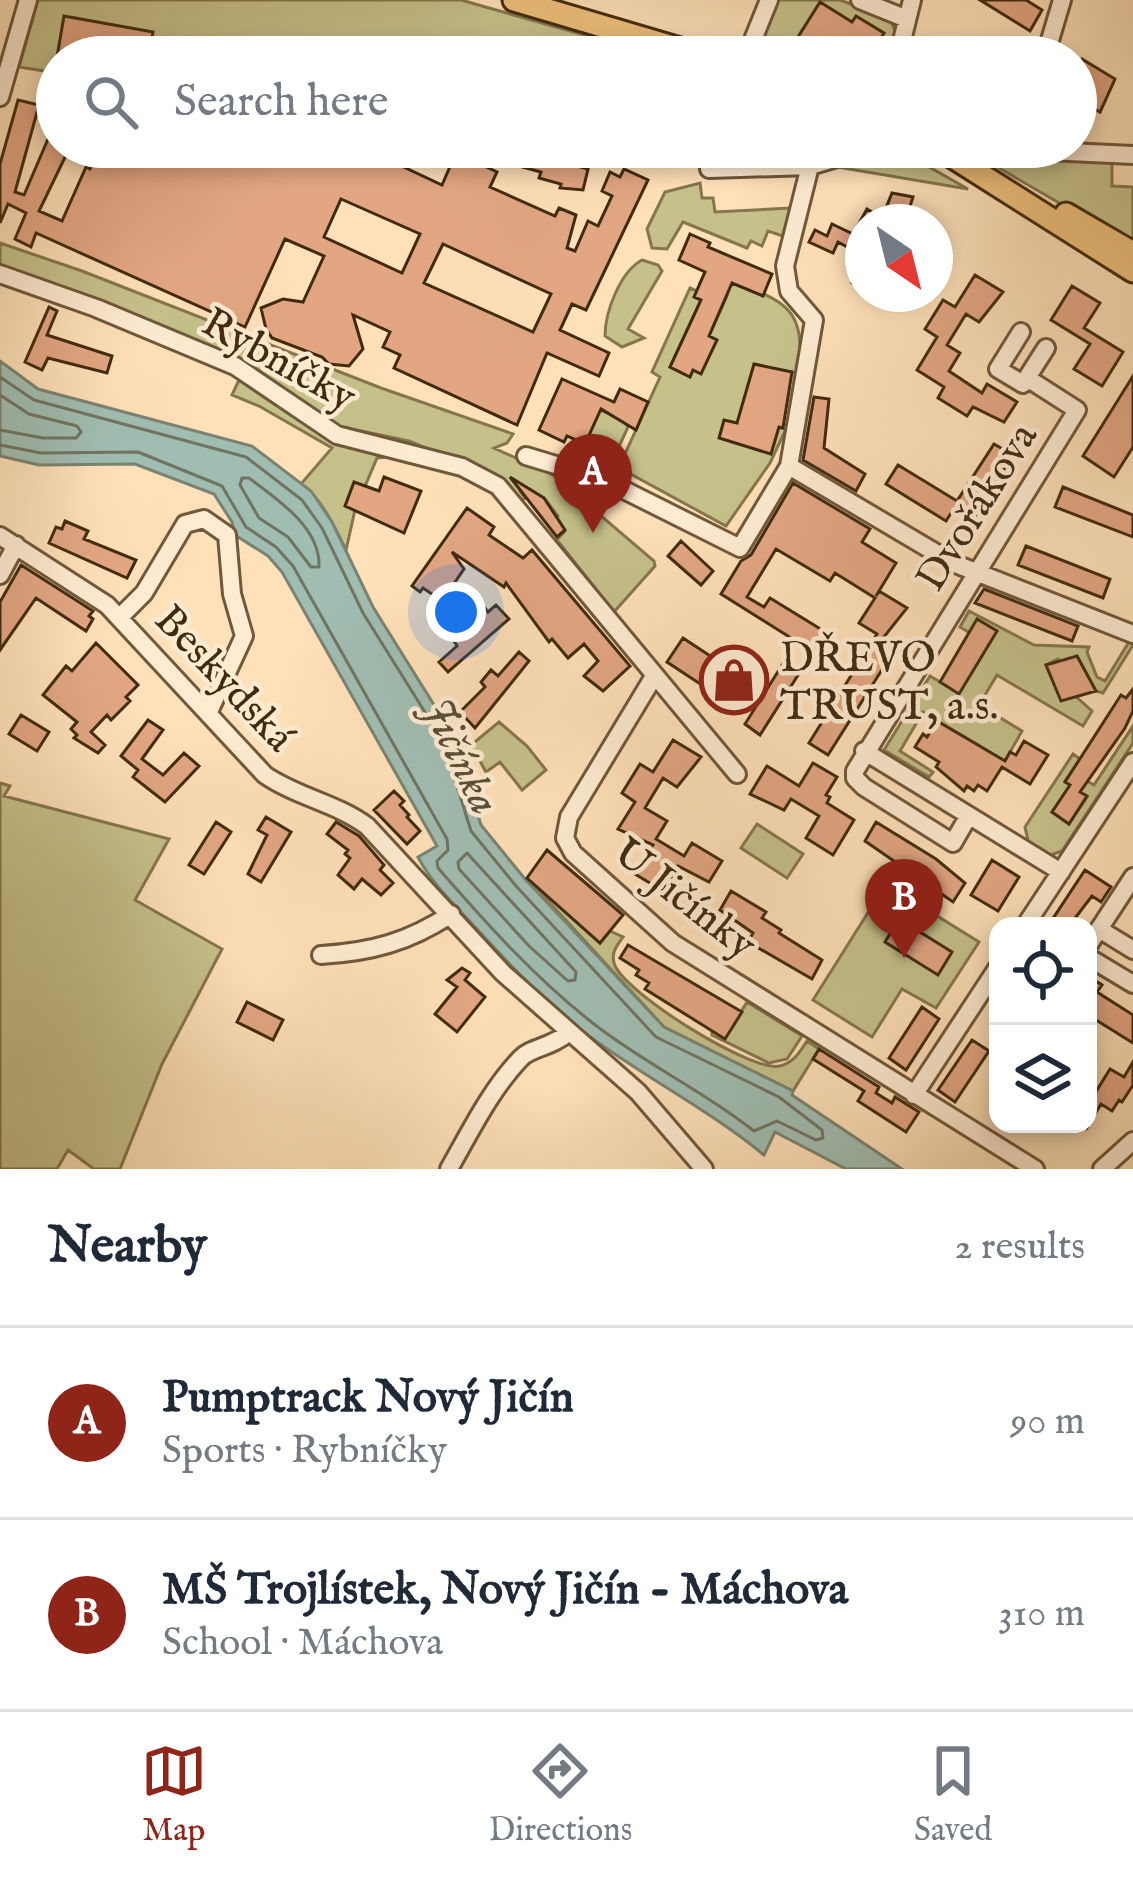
<!DOCTYPE html>
<meta charset="utf-8">
<style>
:root{--surface:#fff;--page:#f2f2f3;--text:#1f2937;--muted:#747a83;--line:#e0e1e3;--accent:#8f2418}
body{margin:0;font-family:"IM FELL English",serif;background:var(--page);color:var(--text)}
.controls{position:absolute;right:36px;bottom:36px;display:grid;overflow:hidden;border-radius:24px;box-shadow:0 6px 18px #0003}
.controls button{width:108px;height:108px;display:grid;place-items:center;padding:0;border:0;border-bottom:3px solid var(--line);background:var(--surface);color:var(--text);font:60px sans-serif}
.compass{position:absolute;left:845px;top:204px;width:108px;height:108px;border-radius:50%;background:var(--surface);box-shadow:0 6px 18px #0003;rotate:145deg}
.you{position:absolute;left:456px;top:612px;width:42px;height:42px;margin:-30px;border:9px solid #fff;border-radius:50%;background:#1a73e8;box-shadow:0 0 0 18px #1a73e833}
.badge{display:grid;place-items:center;width:78px;height:78px;border-radius:50%;background:var(--accent);color:#fff;font-size:39px;font-weight:700}
.pin{position:absolute;translate:-50% -99px;filter:drop-shadow(0 3px 6px #0008)}
.pin::after{content:'';position:absolute;top:63px;width:42px;height:36px;background:inherit;clip-path:polygon(0 0,100% 0,50% 100%)}
.list{margin:0;padding:0;list-style:none}
h2{display:flex;justify-content:space-between;align-items:center;height:156px;margin:0;padding:0 48px;font-size:51px}
h2 small{font-size:39px;font-weight:400;color:var(--muted)}
.list li{display:grid;grid-template-columns:78px 1fr auto;gap:36px;align-items:center;box-sizing:border-box;height:192px;padding:0 48px;border-top:3px solid var(--line)}
.list b{display:block;font-size:45px;white-space:nowrap}
.list p{margin:0;font-size:39px;white-space:nowrap;color:var(--muted)}
.list em{font-size:39px;font-style:normal;color:var(--muted)}
.icon{flex:none;width:66px;height:66px;fill:none;stroke:currentColor;stroke-width:2;stroke-linecap:round;stroke-linejoin:round}
.map{position:relative;flex:none;width:1133px;height:1169px;overflow:hidden}
.search{position:absolute;background:var(--surface);box-shadow:0 6px 18px #0003;left:36px;right:36px;top:36px;height:132px;display:flex;align-items:center;gap:30px;box-sizing:border-box;padding:0 42px;border-radius:66px;color:var(--muted);font-size:45px}
.sheet{height:540px;background:var(--surface)}
nav{display:flex;justify-content:space-around;align-items:center;box-sizing:border-box;height:168px;border-top:3px solid var(--line);background:var(--surface);font-size:33px;color:var(--muted)}
nav a{display:grid;justify-items:center;gap:6px}
nav .on{color:var(--accent)}
.map>svg:first-child{display:block}
.green{fill:#c6c18b;stroke:#84764d;stroke-width:3}
.water{fill:#a0bdb2;stroke:#7a8371;stroke-width:3}
.lines{fill:none;stroke-linecap:round;stroke-linejoin:round}
.shore{stroke:#707460;stroke-width:3}
.building{fill:#e2a683;stroke:#412b0f;stroke-width:3;fill-rule:evenodd}
.minor-casing{stroke:#70583a;stroke-width:22}
.major-casing{stroke:#412b0f;stroke-width:27}
.minor{stroke:#feebd2;stroke-width:16}
.major{stroke:#efc07c;stroke-width:21}
.labels{text-anchor:middle;stroke-width:9;stroke-linejoin:round;paint-order:stroke}
.street-label{font-size:42px;fill:#412b0f;stroke:#feebd2}
.poi-label{font-size:42px;fill:#412b0f;stroke:#feebd2;text-anchor:start}
.water-label{font-size:45px;font-style:italic;fill:#595038;stroke:#feebd2}
</style>
<div class="map">
<svg width="1133" height="1169" viewBox="0 0 1133 1169">
<rect width="100%" height="100%" fill="#fee0b9"/>
<filter id="stains"><feTurbulence type="fractalNoise" baseFrequency=".00167" numOctaves="4"/><feColorMatrix values="0 0 0 0 .2 0 0 0 0 .09 0 0 0 0 .02 0 0 0 .5 -.17"/></filter>
<radialGradient id="worn" r=".72"><stop offset=".6" stop-color="#630" stop-opacity="0"/><stop offset="1" stop-color="#630" stop-opacity=".3"/></radialGradient>
<path class="green" d="M38,0H461L662,57H538L465,38L460,57H57V73L19,67Z
M774,0H840L889,18L897,34L891,57H752Z
M963,147H1013L1011,153L1040,160L1112,162V186L1133,187V246Z
M874,153L877,159L898,153L908,155L968,189L837,167Z
M700,183L702,198H713L715,212L790,208L783,236L768,231L762,246L751,241L747,248L683,222L667,249L652,248L647,229L665,192Z
M0,243L82,271L381,388L513,434L507,443L494,448L553,475L654,561L655,566L614,612L557,540L565,531L556,519L558,516L544,498L526,487L520,491L525,498L519,502L489,474L409,441L332,425L237,360L0,266Z
M642,260L658,265L662,271L628,329L644,338L622,347L605,336C605,312 620,272 642,260Z
M705,272C765,297 813,295 797,373L777,370L767,425L786,429L770,463L726,526L612,464L569,452L575,439L585,443L600,410L625,421L628,427L616,453L624,456L660,377L652,372L690,288L697,291L701,300L670,367L690,377L693,370L700,373L716,340L709,336L727,296L700,283Z
M239,380L315,430L406,455L377,458L355,510L346,550C334,526 323,500 301,484L332,448L259,406L232,395Z
M969,611L1034,645L1089,647L1087,652L1097,677L1105,681L1129,642L1133,645L1103,693L1096,691L1077,656L1062,666L1058,659L1046,665L1061,700L1073,694L1092,711L1083,726L997,675L979,705L1022,731L1005,761L923,712L900,751L933,772L929,777L884,750L930,676L959,693L997,631L979,620L970,633L960,627Z
M499,722L527,746L546,770L522,790L500,762L486,772L471,745Z
M1133,726V743L1062,851L1048,856L1029,845L1025,827L1073,754L1080,759L1065,781L1070,785L1052,812L1069,823L1087,797L1080,792L1087,781L1094,785Z
M0,783L10,786L4,796L169,839L135,900L222,949L162,1064L120,1169H94L68,1150L57,1169H0Z
M757,824L803,854L787,878L741,848Z
M527,878L600,943L610,931L623,937C617,946 611,952 614,963C621,991 752,1073 780,1066C793,1063 800,1052 807,1041L819,1049L793,1091L664,1027Z
M886,884L979,942L936,1008L902,989L872,1037L813,1000Z
M747,1002L802,1036L787,1059L769,1063L712,1035V1031L725,1038Z"/>
<path class="water" d="M0,361L38,389L252,446L311,491L332,522L373,607L454,737L481,825L525,879L664,1027L793,1091L792,1095L902,1169H846L775,1132L764,1155C709,1110 646,1078 589,1036C548,1005 511,966 476,928C455,905 432,884 418,857L437,846L282,572L268,556L235,535L232,522L214,494L135,464L39,465L0,456Z"/>
<g class="lines">
<path class="shore" d="M0,377L34,400L246,457L302,500L322,528L363,613L443,741L471,831L516,886L656,1037L779,1097L822,1130L823,1138L816,1140L777,1121L754,1131C704,1091 645,1064 594,1024C536,979 486,923 438,868L437,861L448,850L447,839L293,566L276,547L246,527L222,486L138,452L41,453L0,445
M0,395L29,414L77,426L81,432L76,438H43L0,430
M242,478H249C277,499 321,528 319,567H311L288,537L259,518L240,485Z
M467,853L576,972L575,980L568,981L529,946L459,869L458,862Z"/>
</g>
<path class="building" d="M980,0H1026L1042,10L1030,31Z
M820,2L852,22L856,16L884,33L869,57H845L830,48L826,54L798,37Z
M64,16L153,32L149,57H57Z
M1082,59L1115,79L1100,112L1076,98V69Z
M18,100L39,105L15,192L24,195L57,118V147H70L39,211L62,221L86,167L90,169L100,147H361L442,185L456,153L497,172L490,187L555,216L559,208L576,215L567,248L575,251L588,221L598,226L612,196L602,191L610,172L620,177L624,169L648,180L586,310L572,304L560,330L609,353L599,376L547,353L517,425L394,368L400,355L383,347L390,332L353,315L363,349L349,366L329,364L322,357L272,338L266,329L261,308L283,299L303,302L324,256L285,239L245,327L36,233L31,247L15,239L26,213L8,204L0,223V164ZM341,199L420,234L402,273L324,237ZM443,244L551,294L533,332L424,283Z
M508,147L546,151L544,157L588,169L583,190L560,188L561,184L539,178L541,172L504,162Z
M892,193L913,197L905,222H863V288L852,283L862,255L838,242L833,253L809,242L815,230L827,236L832,224L853,234L867,209L882,218Z
M690,234L710,243L708,247L772,274L763,296L732,283L709,336L717,340L701,374L693,370L690,377L670,367L701,300L694,297L705,272L679,260Z
M975,275L1003,292L979,322L966,314L947,345L960,353L949,371L982,393L987,384L1017,402L1004,422L973,407L967,416L938,398L944,387L917,370L937,337L925,329L935,313L943,300L955,307Z
M1072,286L1100,303L1084,328L1123,352L1102,386L1074,369L1090,344L1051,320Z
M49,307L57,311L47,335L112,356L107,373L48,358L42,370L25,362Z
M754,364L792,372L783,428L779,427L771,454L719,438L724,420L737,423Z
M1133,376V447L1114,477L1083,456Z
M562,379L614,402L620,389L648,402L636,430L601,409L585,444L567,436L564,442L539,430Z
M814,397L829,399L824,448L865,474L856,491L803,460Z
M994,444L1013,455L972,521L953,510L946,521L886,484L898,465L957,501Z
M384,477L421,491L404,533L345,506L354,482L379,491Z
M510,477L544,498L565,530L557,537Z
M793,483L870,529L862,542L896,563L876,596L879,591L907,608L883,638L897,646L828,755L809,743L877,634L859,623L875,598L835,573L830,581L776,549L747,597L764,607L770,598L827,633L815,653L721,594L741,561L751,555Z
M1063,487L1133,515V537L1055,507Z
M467,508L494,527L489,535L523,558L532,550L630,666L603,691L584,676L598,661L584,644L568,658L552,639L549,642L506,583L504,587L452,552L464,569L442,601L423,588L420,592L412,586Z
M65,521L88,531L84,539L136,560L127,578L49,543L56,527L62,529Z
M681,541L713,571L701,585L668,556Z
M1026,546L1110,579L1103,598L1018,565Z
M21,565L93,611L89,616L93,619L86,631L36,598L0,650V602Z
M984,589L1078,626L1072,641L975,603Z
M482,604L488,612L496,605L509,619L448,672L439,662L457,646L454,641L476,622L470,615Z
M977,619L997,631L959,694L940,682Z
M683,638L739,675L723,699L667,662Z
M96,643L138,685L126,697L130,701L111,720L107,715L91,732L105,745L98,753L74,738L77,735L71,729L77,722L43,695L66,666L72,671Z
M519,652L529,661L475,728L460,712L485,687L481,682L491,670L498,676Z
M1077,656L1096,691L1061,701L1046,665Z
M784,662L800,672L760,735L745,724Z
M1133,689V711L1125,728L1080,792L1087,796L1069,824L1052,812L1070,785L1065,782L1121,695L1126,698Z
M21,715L49,732L37,751L9,734Z
M148,720L163,730L142,759L163,775L184,753L199,766L165,802L133,777L138,770L121,756Z
M937,721L1005,761L1010,752L1016,755L1024,741L1048,755L1030,784L1002,767L987,791L978,785L974,791L967,786L964,791L936,767L939,762L915,747L923,734L927,737Z
M673,740L701,757L677,787L663,778L645,808L667,821L656,839L684,856L692,843L722,861L709,882L678,866L663,891L635,874L653,845L618,829L635,802L622,793L640,764L653,772Z
M813,763L837,777L826,795L830,797L827,803L854,820L833,855L806,838L819,816L791,799L784,810L750,794L767,766L799,786Z
M394,791L404,801L400,805L409,815L407,817L420,831L407,844L374,810Z
M266,817L291,832L261,882L248,874L267,835L258,830Z
M216,822L231,832L204,874L189,865Z
M336,822L359,836L384,865L380,870L393,883L381,895L362,879L354,889L338,875L350,858L345,854L348,850L327,834Z
M876,822L936,859L965,883L953,902L865,841Z
M547,850L623,915L600,943L527,878Z
M992,860L1019,877L998,911L971,895Z
M1085,870L1111,887L1101,902L1092,896L1069,926H1060L1052,920Z
M731,891L766,912L762,918L781,930L779,933L822,960L812,979L748,942L753,933L720,910Z
M899,919L952,952L938,975L885,942Z
M628,945L742,1012L725,1039L645,989L649,983L636,975L639,970L620,958Z
M462,968L470,973L465,980L485,997L457,1032L435,1014L457,987L447,980Z
M1088,976L1102,985L1097,992L1133,1015V1043L1088,1015Z
M247,1002L283,1020L273,1040L237,1022Z
M922,1007L939,1019L906,1070L889,1058Z
M972,1040L989,1051L955,1102L938,1090Z
M819,1049L879,1087L876,1093L892,1103L895,1097L919,1112L906,1132L858,1101L864,1091L813,1059Z
M1133,1062V1085L1122,1102L1119,1100L1112,1111L1101,1104L1088,1126V1096L1092,1098L1110,1069L1124,1077Z"/>
<g class="lines">
<defs>
<path id="minor" d="M860,0L907,19
M746,57L769,0
M898,57L912,0
M1045,57L1062,0
M0,97L28,0
M1025,147L1026,150L1133,155
M709,169L810,166L874,147
M0,274L96,308L235,366L337,435L462,467L498,486L737,774
M1021,332L998,369L1023,384L1046,348
M526,456L602,479L740,548L789,466L814,320L789,291L785,266L810,166
M789,466L953,563L1133,634
M0,536L107,605L265,775C297,797 336,803 367,826L503,973L638,1092L704,1169
M0,575L16,545
M120,617L144,593L185,524L204,519L227,535L232,594L244,636L208,714
M653,678L569,817L565,838L573,853L673,943L1035,1169
M864,751L1061,872
M968,817L953,843L864,787L855,778V771L1077,410L1027,378
M1025,926L1133,762
M1099,929L1133,950
M1088,946L1133,877
M321,955C371,952 409,942 451,914
M1088,957L1133,984
M914,1095L998,967
M449,1169C470,1132 491,1089 521,1058C531,1047 551,1048 569,1032
M1102,1169L1133,1141"/>
<path id="major" d="M514,0L707,57
M937,147L1133,271
M1066,214L1133,253"/>
</defs>
<use href="#minor" class="minor-casing"/>
<use href="#major" class="major-casing"/>
<use href="#minor" class="minor"/>
<use href="#major" class="major"/>
</g>
<defs>
<symbol id="shop-ring" viewBox="-11 -11 22 22"><circle r="9.5" fill="#feebd2" stroke="#8f2418" stroke-width="1.5"/><path d="M-5-2.5h2.3a2.7 3.5 0 0 1 5.4 0H5L5.5 6h-11ZM-1.5-2.5h3a1.5 2.3 0 0 0-3 0Z" fill="#8f2418"/></symbol>
</defs>
<g fill-rule="evenodd">
<use href="#shop-ring" x="696" y="642" width="76" height="76"/>
</g>
<g class="labels">
<g class="street-label">
<text transform="translate(280 358) rotate(29)" y="15">Rybníčky</text>
<text transform="translate(975 506) rotate(-58)" y="15">Dvořákova</text>
<text transform="translate(226 677) rotate(47)" y="15">Beskydská</text>
<text transform="translate(686 897) rotate(38)" y="15">U Jičínky</text>
</g>
<g class="poi-label">
<text x="780" y="671">DŘEVO<tspan x="780" dy="48">TRUST, a.s.</tspan></text>
</g>
<g class="water-label">
<text transform="translate(463 755) rotate(64)" y="16">Jičínka</text>
</g>
</g>
<rect width="100%" height="100%" filter="url(#stains)"/>
<rect width="100%" height="100%" fill="url(#worn)"/>
</svg>
<div class="controls">
<button><svg class="icon" aria-label="locate" viewBox="0 0 24 24"><circle cx="12" cy="12" r="6"/><path d="M12 2v4M12 18v4M2 12h4M18 12h4"/></svg></button>
<button><svg class="icon" aria-label="layers" viewBox="0 0 24 24"><path d="M12 4l9 5-9 5-9-5zM3 14l9 5 9-5"/></svg></button>
</div>
<svg class="compass" viewBox="-18 -18 36 36"><path d="M0-13l5 13h-10z" fill="#e53935"/><path d="M0 13l5-13h-10z" fill="#747a83"/></svg>
<div class="you"></div>
<div class="pin badge" style="left:593px;top:533px">A</div>
<div class="pin badge" style="left:904px;top:958px">B</div>
<div class="search"><svg class="icon" aria-label="search" viewBox="0 0 24 24"><circle cx="10" cy="10" r="6"/><path d="M15 15l6 6"/></svg>Search here</div>
</div>
<section class="sheet">
<h2>Nearby<small>2 results</small></h2>
<ul class="list">
<li><span class="badge">A</span><div><b>Pumptrack Nový Jičín</b><p>Sports · Rybníčky</p></div><em>90 m</em></li>
<li><span class="badge">B</span><div><b>MŠ Trojlístek, Nový Jičín - Máchova</b><p>School · Máchova</p></div><em>310 m</em></li>
</ul>
</section>
<nav>
<a class="on"><svg class="icon" aria-label="map" viewBox="0 0 24 24"><path d="M3 6l6-2 6 2 6-2v14l-6 2-6-2-6 2zM9 4v14M15 6v14"/></svg>Map</a>
<a><svg class="icon" aria-label="directions" viewBox="0 0 24 24"><path d="M12 3l9 9-9 9-9-9zM9 14v-3h6M13 9l2 2-2 2"/></svg>Directions</a>
<a><svg class="icon" aria-label="saved" viewBox="0 0 24 24"><path d="M7 4h10v16l-5-4-5 4z"/></svg>Saved</a>
</nav>
